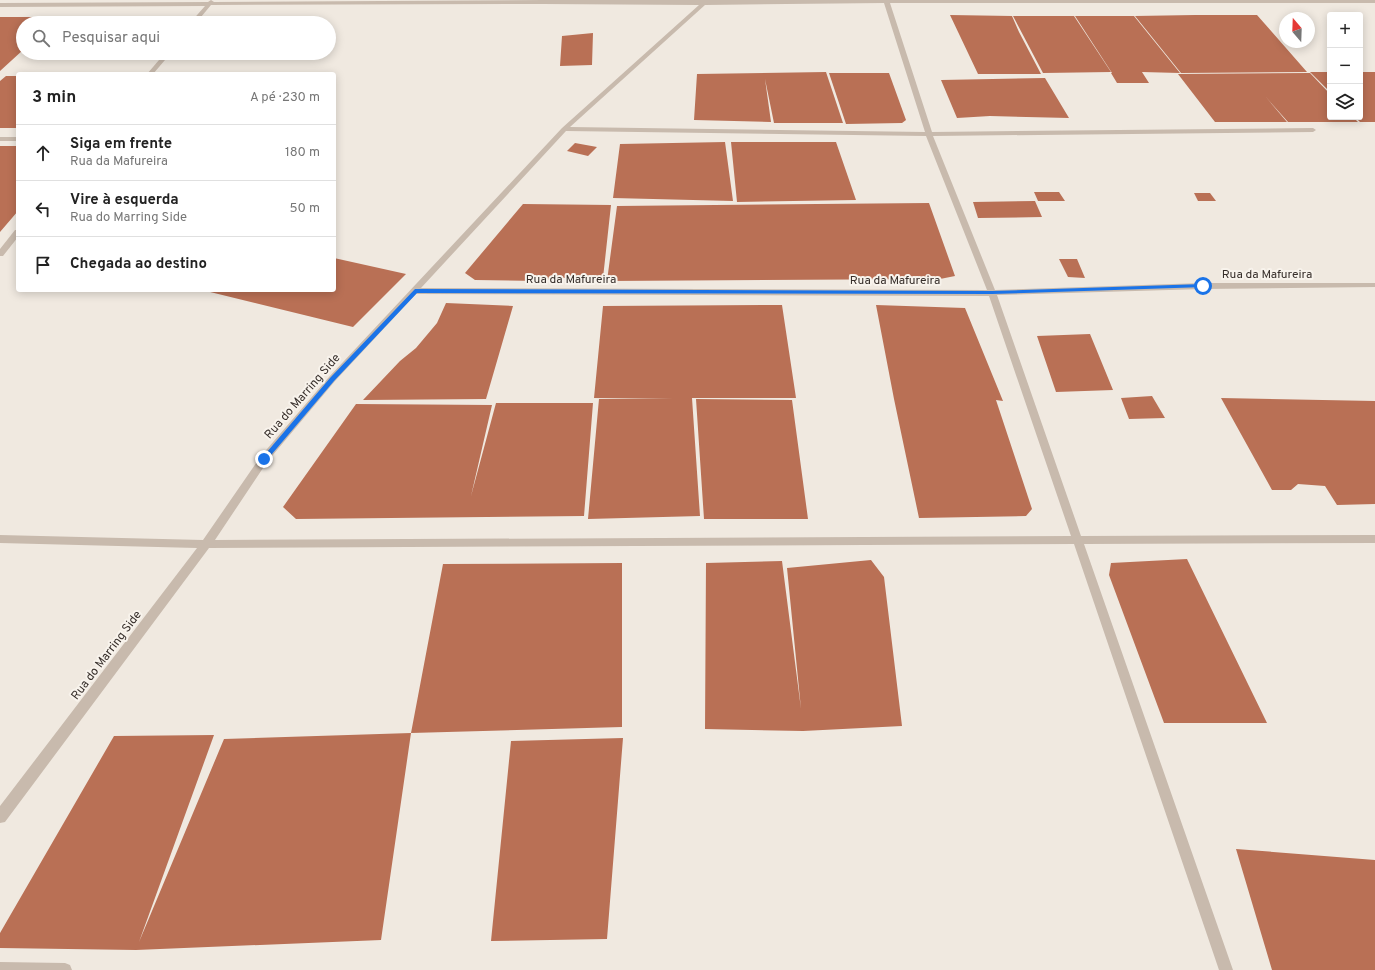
<!DOCTYPE html>
<html lang="pt">
<meta charset="utf-8">
<style>
:root{--surface:#fff;--page:#f6f6f6;--text:#222;--muted:#767676;--line:#e0e0e0}
body{margin:0;font-family:Overpass,sans-serif;background:var(--page);color:var(--text)}
.controls{position:absolute;right:12px;top:12px;display:grid;overflow:hidden;border-radius:4px;box-shadow:0 2px 10px #0003}
.controls button{width:36px;height:36px;display:grid;place-items:center;padding:0;border:0;border-bottom:1px solid var(--line);background:var(--surface);color:var(--text);font:20px sans-serif}
.compass{position:absolute;left:1279px;top:12px;width:36px;height:36px;border-radius:50%;background:var(--surface);box-shadow:0 2px 10px #0003;rotate:341deg}
.stop{position:absolute;width:12px;height:12px;margin:-9px;border:3px solid #1a73e8;border-radius:50%;background:#fff}
.stop.end{background:#1a73e8;border-color:#fff;box-shadow:0 1px 4px #0008}
.list{margin:0;padding:0;list-style:none}
h2{display:flex;justify-content:space-between;align-items:center;height:52px;margin:0;padding:0 16px;font-size:17px}
h2 small{font-size:13px;font-weight:400;color:var(--muted)}
.list li{display:grid;grid-template-columns:26px 1fr auto;gap:12px;align-items:center;box-sizing:border-box;height:56px;padding:0 16px;border-top:1px solid var(--line)}
.list b{display:block;font-size:15px;white-space:nowrap}
.list p{margin:0;font-size:13px;white-space:nowrap;color:var(--muted)}
.list em{font-size:13px;font-style:normal;color:var(--muted)}
.icon{flex:none;width:22px;height:22px;fill:none;stroke:currentColor;stroke-width:2;stroke-linecap:round;stroke-linejoin:round}
.map{position:relative;flex:none;width:1375px;height:970px;overflow:hidden}
.search{position:absolute;background:var(--surface);box-shadow:0 2px 10px #0003;left:16px;top:16px;width:320px;height:44px;display:flex;align-items:center;gap:10px;box-sizing:border-box;padding:0 14px;border-radius:22px;color:var(--muted);font-size:15px}
.panel{position:absolute;background:var(--surface);box-shadow:0 2px 10px #0003;left:16px;top:72px;width:320px;height:220px;border-radius:4px}
.map>svg:first-child{display:block}
.building{fill:#b97055}
.lines{fill:none;stroke-linecap:round;stroke-linejoin:round}
.minor{fill:#c8baad;fill-rule:evenodd}
.route{fill:#1a73e8}
.labels{text-anchor:middle;stroke-width:4;stroke-linejoin:round;paint-order:stroke}
.street-label{font-size:12px;fill:#372f2b;stroke:#f8f3ec}
</style>
<div class="map">
<svg width="1375" height="970" viewBox="0 0 1375 970">
<rect width="100%" height="100%" fill="#f0e9e0"/>
<path class="building" d="M950,15L1012,16L1019,32L1041,74H978Z
M1195,15H1257L1307,72L1181,73L1135,16Z
M1013,16H1074L1111,72L1043,73Z
M1075,16H1134L1180,73L1142,72L1149,83H1117L1111,73H1112Z
M0,17H60L53,23H23V50L0,71Z
M593,33L592,65L560,66L562,36Z
M826,72L843,123H774L765,79L771,122L694,120L697,74Z
M1310,72H1330V92Z
M1360,72H1375V122H1360L1355,117H1360Z
M829,73H889L906,120L902,123L846,124Z
M1310,73L1330,94V117H1353L1358,122H1288L1265,96L1287,122H1215L1178,74Z
M6,76H18V126L16,128H0V81Z
M1045,78L1069,118L990,116L957,118L941,80Z
M725,142L733,201L613,198L620,144Z
M731,142H836L856,200L737,202Z
M575,143L597,147L588,156L567,151Z
M0,146H18V211L0,232Z
M1034,192H1059L1065,201H1038Z
M1194,193H1210L1216,201H1198Z
M1035,201L1042,217L978,218L973,202Z
M929,203L955,276L940,279L607,281L617,206Z
M523,204L611,205L603,278H564L539,281L475,280L465,273Z
M334,258L406,274L353,327L206,291L334,290Z
M1059,259H1077L1085,278L1068,277Z
M446,303L513,306L486,399L363,400L400,361L416,348L437,323Z
M782,305L796,398H692L700,516L588,519L599,399H673L594,398L603,306Z
M876,305L965,308L1003,401L996,400L1032,509L1026,516L919,518L894,399Z
M1090,334L1113,390L1056,392L1037,336Z
M1152,396L1165,418L1129,419L1121,398Z
M1221,398L1375,401V504L1337,505L1325,486L1298,484L1291,490H1272Z
M696,399L792,400L808,519H704Z
M496,403H593L584,516L296,519L283,507L356,404L492,405L471,496Z
M1187,559L1267,723H1164L1109,575L1111,563Z
M871,560L884,577L902,726L803,731L705,729L706,563L782,561L801,709L787,568Z
M622,563V727L411,733L443,564Z
M411,733L381,940L136,950L0,948V933L114,736L214,735L139,942L224,739Z
M623,738L607,939L491,941L511,741Z
M1236,849L1375,860V970H1272Z"/>
<g class="lines">
<path class="minor" d="M211,0L214,2L543,0H1375V3H890L932,132L1313,128L1316,130L1313,132L933,136L995,290L1203,283H1375V287L1203,289L997,295L1081,536L1375,535V543L1084,544L1233,970H1219L1074,544L209,548L5,822L0,823V806L197,548L0,543V535L203,540L261,456L329,377L562,128L699,5L543,4L211,5L196,23H190L205,6L0,7V3L208,2ZM884,3L925,132L570,127L705,5ZM566,131L926,136L987,290L421,288ZM416,294L989,296L1071,536L215,540L267,462L335,381Z
M165,53H171L153,74H147Z
M0,137H18V141H0Z
M15,230H18V237L3,256H0V249Z
M0,962L65,963L70,965L72,970H0Z"/>
</g>
<path class="route" d="M1203,284L1205,285V287L992,294L417,293L334,381L266,461H264L261,459L330,378L415,289L992,291Z"/>
<g class="labels">
<g class="street-label">
<text x="1267" y="278">Rua da Mafureira</text>
<text x="571" y="283">Rua da Mafureira</text>
<text x="895" y="284">Rua da Mafureira</text>
<text transform="translate(302 396) rotate(-49)" y="4">Rua do Marring Side</text>
<text transform="translate(106 655) rotate(-53)" y="4">Rua do Marring Side</text>
</g>
</g>
</svg>
<div class="controls">
<button>+</button>
<button>−</button>
<button><svg class="icon" aria-label="layers" viewBox="0 0 24 24"><path d="M12 4l9 5-9 5-9-5zM3 14l9 5 9-5"/></svg></button>
</div>
<svg class="compass" viewBox="-18 -18 36 36"><path d="M0-13l5 13h-10z" fill="#e53935"/><path d="M0 13l5-13h-10z" fill="#767676"/></svg>
<div class="stop" style="left:1203px;top:286px"></div>
<div class="stop end" style="left:264px;top:459px"></div>
<div class="search"><svg class="icon" aria-label="search" viewBox="0 0 24 24"><circle cx="10" cy="10" r="6"/><path d="M15 15l6 6"/></svg>Pesquisar aqui</div>
<section class="panel">
<h2>3 min<small>A pé · 230 m</small></h2>
<ul class="list">
<li><svg class="icon" aria-label="ahead" viewBox="0 0 24 24"><path d="M12 20V5M6 11l6-6 6 6"/></svg><div><b>Siga em frente</b><p>Rua da Mafureira</p></div><em>180 m</em></li>
<li><svg class="icon" aria-label="left" viewBox="0 0 24 24"><path d="M17 20v-9H6M10 6l-5 5 5 5"/></svg><div><b>Vire à esquerda</b><p>Rua do Marring Side</p></div><em>50 m</em></li>
<li><svg class="icon" aria-label="arrive" viewBox="0 0 24 24"><path d="M6 21V4h12l-3 4 3 4H6"/></svg><div><b>Chegada ao destino</b></div></li>
</ul>
</section>
</div>
